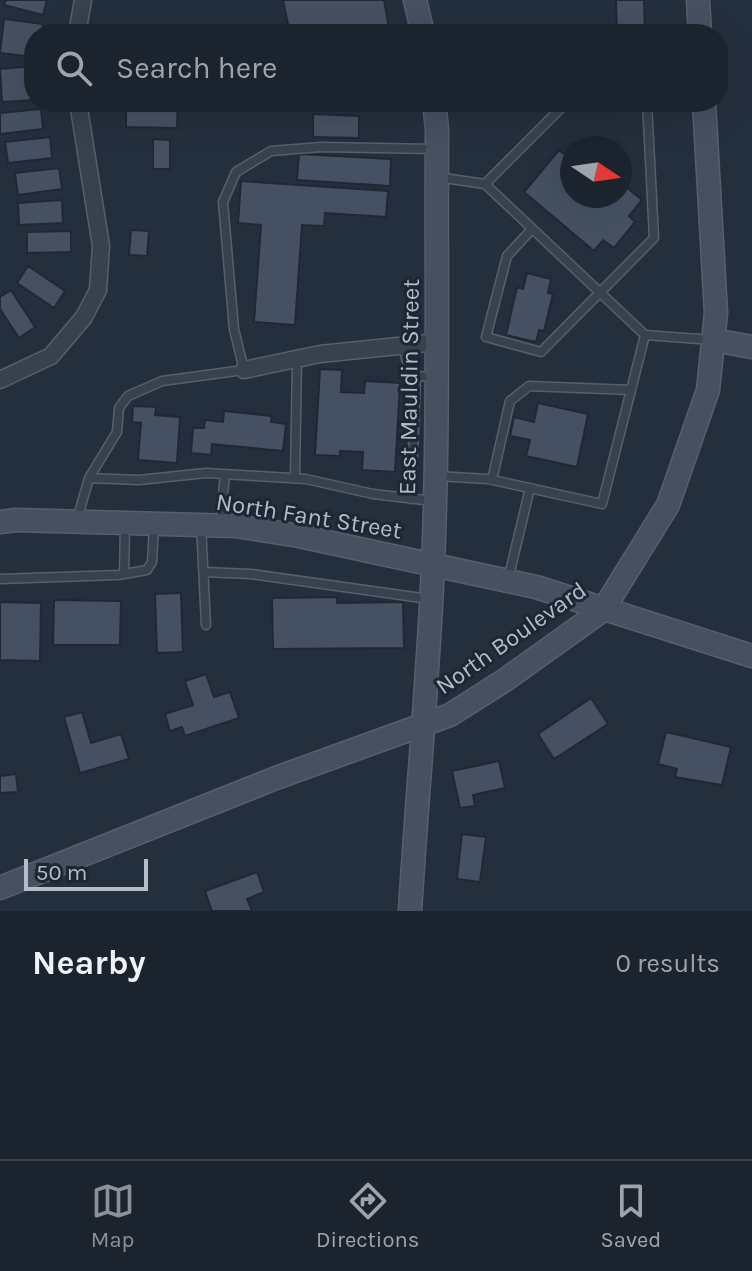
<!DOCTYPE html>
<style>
:root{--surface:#1b232e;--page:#242b36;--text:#f1f3f6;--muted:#a0a4aa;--line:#39404a;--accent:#8c9099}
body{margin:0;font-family:Karla,sans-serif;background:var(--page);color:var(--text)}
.compass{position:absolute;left:560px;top:136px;width:72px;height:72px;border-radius:50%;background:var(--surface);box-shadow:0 8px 32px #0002;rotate:103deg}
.scale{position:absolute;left:24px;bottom:20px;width:124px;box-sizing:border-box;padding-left:8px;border:4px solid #b4bcc9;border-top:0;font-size:22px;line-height:28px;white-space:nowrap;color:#b4bcc9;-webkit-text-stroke:6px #1d2633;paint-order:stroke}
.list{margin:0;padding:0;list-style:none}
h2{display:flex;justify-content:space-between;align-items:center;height:104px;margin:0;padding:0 32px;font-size:34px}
h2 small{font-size:26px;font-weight:400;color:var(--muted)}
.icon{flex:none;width:44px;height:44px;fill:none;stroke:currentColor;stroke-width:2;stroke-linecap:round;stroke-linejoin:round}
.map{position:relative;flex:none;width:752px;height:911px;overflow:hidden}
.search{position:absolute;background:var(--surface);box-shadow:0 8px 32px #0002;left:24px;right:24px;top:24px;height:88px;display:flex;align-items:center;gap:20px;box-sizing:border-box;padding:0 28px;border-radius:32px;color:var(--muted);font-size:30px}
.sheet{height:248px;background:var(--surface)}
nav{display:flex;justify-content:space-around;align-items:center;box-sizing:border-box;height:112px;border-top:2px solid var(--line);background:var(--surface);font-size:22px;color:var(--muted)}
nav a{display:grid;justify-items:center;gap:4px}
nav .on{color:var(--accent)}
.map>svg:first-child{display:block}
.building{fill:#455162;stroke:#1f2835;stroke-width:2}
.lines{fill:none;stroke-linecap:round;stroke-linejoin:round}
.lane-casing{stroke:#565f6c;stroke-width:11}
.street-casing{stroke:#565f6c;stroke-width:19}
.secondary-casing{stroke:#565f6c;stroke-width:25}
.lane{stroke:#38414e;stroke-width:8}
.street{stroke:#38414e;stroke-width:16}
.secondary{stroke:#465061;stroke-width:22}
.labels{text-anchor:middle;stroke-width:6;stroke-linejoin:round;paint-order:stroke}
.street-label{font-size:24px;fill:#b4bcc9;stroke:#1d2633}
</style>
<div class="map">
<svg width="752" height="911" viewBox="0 0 752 911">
<rect width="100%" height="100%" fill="#242f3e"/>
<path class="building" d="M6,0H47L43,15L4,5Z
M283,0H384L389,28L358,34H290Z
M616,0H644L645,34H617Z
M4,19L43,24L41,34H34V57L0,53Z
M490,26L491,34H463L462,30Z
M34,66V100L2,102L0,69Z
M126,102H178L177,128L126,127Z
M41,109L43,129L0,134V113Z
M313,114L359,116V138L313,137Z
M50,137L52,158L8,163L5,142Z
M153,139L170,140V169H153Z
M573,143L579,148H572V196H620V182L642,200L629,216L635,222L614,248L603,240L594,251L524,192L559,150L564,154Z
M299,154L391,159L390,186L297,180Z
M59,168L62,189L18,195L15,173Z
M241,181L388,191L386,217L325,213L324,226L302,225L295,325L254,322L261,225L238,223Z
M62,200L63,223L19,225L18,203Z
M131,230L149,231L147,256L129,255Z
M71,231V252L27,253V232Z
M28,266L65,291L54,308L17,283Z
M527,273L551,279L548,293L553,294L544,331L539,330L536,342L506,335L517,287L523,289Z
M11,290L35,327L19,338L0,309V297Z
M320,369L342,370L341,392L364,393L365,381L400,383L395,472L362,470L363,452L340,451V456L315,455Z
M538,403L588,414L577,467L526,456L530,440L510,436L514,417L534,422Z
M133,406L156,407L155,415L180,417L177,463L138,460L141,423L132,422Z
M224,411L272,416L271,422L286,424L283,451L212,444L211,455L191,453L193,428H204L205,420L223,422Z
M181,593L183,652L157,653L155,594Z
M337,597V603L403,602L404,648L273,649L272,598Z
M54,600L121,601L120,645H53Z
M0,602L41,603L40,661L0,660Z
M206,674L214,697L230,692L239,718L185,736L182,727L170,731L165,714L193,705L185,681Z
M591,698L608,724L554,759L538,734Z
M82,712L91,743L121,734L129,759L80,773L64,717Z
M666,732L731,747L722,785L675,777L677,769L658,764Z
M499,761L505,788L473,795L475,806L460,808L452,771Z
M16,774L18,792L0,793V776Z
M462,834L486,837L480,882L457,879Z
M257,872L264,892L247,899L252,911H212L205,891Z"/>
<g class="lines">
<defs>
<path id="lane" d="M437,177L485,184L566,103L607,102
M485,184L645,335L712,340
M532,229L507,256L486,337L541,352L654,238L647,102
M402,345L407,361L416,376
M436,476L488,479L602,504L645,335
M295,478L297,360
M492,480L510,401L529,386L631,390
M411,499L416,376L436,377
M433,501L373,494L306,479L206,473L139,480L89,478L117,432L119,408L128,396L162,381L244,370L234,329L223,202L236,172L271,151L321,147L434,149
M77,520L89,478
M201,525L206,625
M220,525L225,475
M204,572L251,574L429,599
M124,574L125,526
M0,579L118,575L147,570L152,562L154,527
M508,580L530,488"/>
<path id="street" d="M77,34L83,0
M244,370L320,354L437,342
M0,380L51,356L84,317L98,290L101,246L78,102"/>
<path id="secondary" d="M415,0L423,34
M698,0L700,34
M714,340L752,347
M0,522L16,520L237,526L299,536L536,587L752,656
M0,888L276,778L450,715L505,680L603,610L668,505L708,390L716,313L704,102
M410,911C417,796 428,681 433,566C439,421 436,275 437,129L434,102"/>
</defs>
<use href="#lane" class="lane-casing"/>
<use href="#street" class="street-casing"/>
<use href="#secondary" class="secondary-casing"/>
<use href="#lane" class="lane"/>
<use href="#street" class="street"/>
<use href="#secondary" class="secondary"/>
</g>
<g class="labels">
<g class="street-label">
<text transform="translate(409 387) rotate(-89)" y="8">East Mauldin Street</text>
<text transform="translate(309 516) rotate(9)" y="8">North Fant Street</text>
<text transform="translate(511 638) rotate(-35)" y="8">North Boulevard</text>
</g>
</g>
</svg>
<svg class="compass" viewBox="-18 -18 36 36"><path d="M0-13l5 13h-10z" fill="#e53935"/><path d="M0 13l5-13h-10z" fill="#a0a4aa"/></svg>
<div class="scale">50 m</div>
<div class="search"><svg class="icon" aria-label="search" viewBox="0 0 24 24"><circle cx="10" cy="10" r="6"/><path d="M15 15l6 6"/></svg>Search here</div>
</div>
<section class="sheet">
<h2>Nearby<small>0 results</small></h2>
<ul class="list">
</ul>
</section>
<nav>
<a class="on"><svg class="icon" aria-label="map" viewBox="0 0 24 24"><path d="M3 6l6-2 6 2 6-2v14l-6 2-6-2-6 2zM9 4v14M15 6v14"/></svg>Map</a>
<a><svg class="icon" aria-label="directions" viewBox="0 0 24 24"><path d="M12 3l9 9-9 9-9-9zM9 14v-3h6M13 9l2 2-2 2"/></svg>Directions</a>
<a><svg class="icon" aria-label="saved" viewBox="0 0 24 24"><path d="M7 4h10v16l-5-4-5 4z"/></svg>Saved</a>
</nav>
